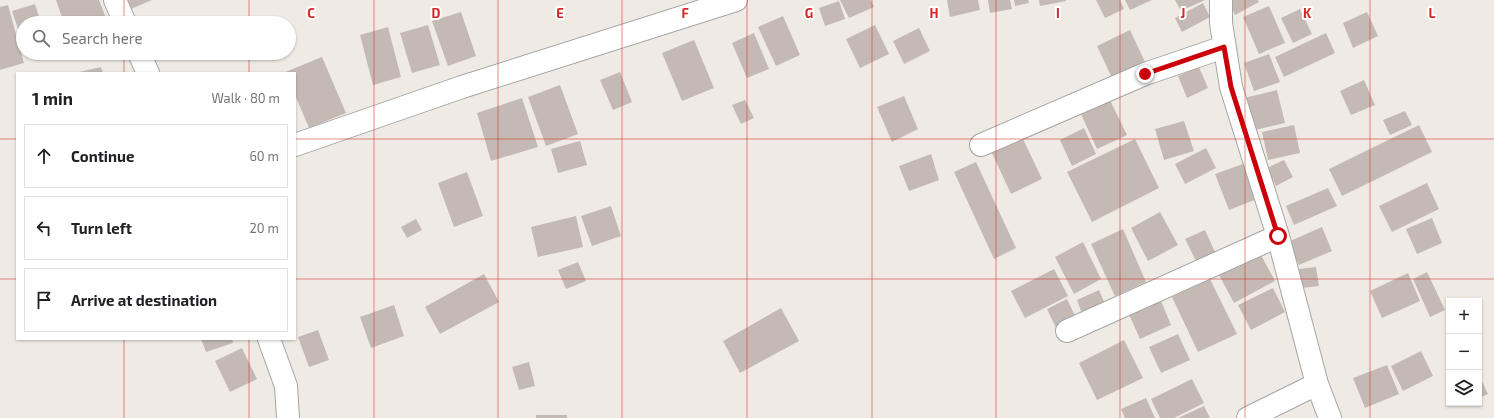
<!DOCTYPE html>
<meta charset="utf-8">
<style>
:root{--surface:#fff;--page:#f2f2f2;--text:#202124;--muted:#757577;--line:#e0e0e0}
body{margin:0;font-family:"Exo 2",sans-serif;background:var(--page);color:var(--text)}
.controls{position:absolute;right:12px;bottom:12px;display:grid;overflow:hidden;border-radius:0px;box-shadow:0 1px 3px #0004}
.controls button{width:36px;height:36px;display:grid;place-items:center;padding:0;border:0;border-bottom:1px solid var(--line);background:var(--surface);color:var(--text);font:20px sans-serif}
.stop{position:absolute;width:12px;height:12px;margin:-9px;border:3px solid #cc000a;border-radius:50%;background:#fff}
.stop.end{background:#cc000a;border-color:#fff;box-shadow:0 1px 4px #0008}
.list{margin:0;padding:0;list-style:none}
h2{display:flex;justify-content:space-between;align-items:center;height:52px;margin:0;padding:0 16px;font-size:17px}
h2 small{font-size:13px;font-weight:400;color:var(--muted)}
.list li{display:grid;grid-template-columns:26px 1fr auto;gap:12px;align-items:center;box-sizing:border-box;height:64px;margin:0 8px 8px;padding:0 8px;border:1px solid var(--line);border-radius:0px}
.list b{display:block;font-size:15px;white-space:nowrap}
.list em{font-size:13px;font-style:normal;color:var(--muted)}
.icon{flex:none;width:22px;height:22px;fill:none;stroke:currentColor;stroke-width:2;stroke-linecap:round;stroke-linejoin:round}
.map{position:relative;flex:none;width:1494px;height:418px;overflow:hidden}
.search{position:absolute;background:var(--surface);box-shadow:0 1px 3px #0004;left:16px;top:16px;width:280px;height:44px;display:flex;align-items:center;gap:10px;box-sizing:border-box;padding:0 14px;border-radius:22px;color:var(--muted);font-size:15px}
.panel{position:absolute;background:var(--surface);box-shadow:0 1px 3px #0004;left:16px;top:72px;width:280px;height:268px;border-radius:0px}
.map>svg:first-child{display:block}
.building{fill:#c4bab3}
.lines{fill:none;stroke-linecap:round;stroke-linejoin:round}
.minor-casing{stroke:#a5a5a5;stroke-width:24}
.tertiary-casing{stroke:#a5a5a5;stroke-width:24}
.minor{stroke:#fff;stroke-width:22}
.tertiary{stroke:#fff;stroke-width:22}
.route{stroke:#cc000a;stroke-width:5}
.grid{fill:none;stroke:#d62828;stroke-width:1;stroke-opacity:0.55}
.grid-label{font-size:13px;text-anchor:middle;font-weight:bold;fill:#d62828;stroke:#fff;stroke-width:4;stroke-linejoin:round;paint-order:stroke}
</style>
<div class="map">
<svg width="1494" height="418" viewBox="0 0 1494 418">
<rect width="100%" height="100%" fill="#efebe4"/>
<path class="building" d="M56,0H99L108,23H64Z
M128,0H152L131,9Z
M840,0H871L874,7L849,18Z
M947,0H978L980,10L950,17Z
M988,0H1010L1012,9L990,13Z
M1014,0H1028L1029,3L1015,6Z
M1039,0H1066V1L1040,6Z
M1096,0H1120L1124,9L1105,18Z
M1125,0H1152L1130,10Z
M1175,0H1205L1181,11Z
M1232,0H1258L1259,2L1235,15L1229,2Z
M839,1L845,19L825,26L819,8Z
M1203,3L1210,17L1182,32L1175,18Z
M35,4L41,23H23V44L12,11Z
M8,5L24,63L0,70V7Z
M1269,6L1285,43L1259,54L1243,17Z
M1300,9L1312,34L1293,43L1281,18Z
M461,12L476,56L448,66L432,21Z
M1367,12L1378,36L1353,48L1343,23Z
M783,16L800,55L776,66L758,27Z
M428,25L440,65L412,73L400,33Z
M875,25L889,54L860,68L846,39Z
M388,27L401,77L373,85L360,35Z
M919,28L930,51L904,64L893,41Z
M1130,30L1145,62L1112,78L1097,46Z
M754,33L769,69L747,78L732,43Z
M1326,33L1335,53L1284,77L1275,57Z
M694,40L714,88L682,101L662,53Z
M1269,54L1280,82L1254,91L1244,63Z
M322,57L346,113L309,128L295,95V73H283Z
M101,67L103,73H79V72Z
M1199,67L1208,88L1187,98L1178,76Z
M620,72L632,102L613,110L600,80Z
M1364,80L1375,105L1351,115L1340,91Z
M560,85L578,134L546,146L528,97Z
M1277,90L1285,123L1251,131L1244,98Z
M904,96L918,129L892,142L877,107Z
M522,98L538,147L491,161L477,113Z
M1109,98L1127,135L1097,149L1080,112Z
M745,100L754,118L741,124L732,105Z
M1405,111L1412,125L1390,135L1383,120Z
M1184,121L1194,151L1164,160L1155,129Z
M1294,125L1300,153L1268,160L1262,132Z
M1419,125L1432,152L1342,196L1329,169Z
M1084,128L1096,154L1072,166L1060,140Z
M1023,139L1042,179L1011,194L992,153Z
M1135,139L1159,188L1092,222L1067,172Z
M580,141L587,165L558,173L551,149Z
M1206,148L1216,168L1185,184L1175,164Z
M931,154L939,180L909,191L899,166Z
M1284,160L1293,177L1276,186L1267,168Z
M976,162L1016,248L994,259L954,172Z
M1243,164L1257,199L1229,210L1215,174Z
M467,172L483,216L454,227L438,183Z
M1427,183L1439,209L1392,232L1379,206Z
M1328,188L1337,206L1294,225L1286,206Z
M611,206L621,236L592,246L581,216Z
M1160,212L1178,245L1148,261L1131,228Z
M576,216L583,247L538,257L531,227Z
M1432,218L1442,243L1417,254L1406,229Z
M416,219L422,230L407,238L401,227Z
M1322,227L1332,251L1299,265L1288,242Z
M1123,229L1146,282L1115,296L1091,244Z
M1205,230L1215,252L1196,261L1185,239Z
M1083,242L1101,279L1074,294L1055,257Z
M1260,253L1275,281L1234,303L1219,275Z
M578,262L586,281L566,289L558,270Z
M1316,267L1319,286L1302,288L1299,269Z
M1054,269L1068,296L1025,318L1011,291Z
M1427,272L1445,310L1430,317L1413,279Z
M1408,273L1420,301L1382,318L1370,291Z
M484,274L499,302L440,334L425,307Z
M1210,279L1237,334L1198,352L1172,297Z
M1273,288L1285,312L1251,330L1238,305Z
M1099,290L1105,304L1082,314L1077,300Z
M1159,296L1171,325L1140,339L1127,310Z
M1067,299L1078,322L1058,332L1047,309Z
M394,305L404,336L371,348L360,317Z
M781,308L799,341L740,373L723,341Z
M318,330L329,360L309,367L298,337Z
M1178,334L1190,360L1161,373L1149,347Z
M201,339H232L233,343L206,352Z
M1124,340L1143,378L1097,400L1079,363Z
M242,348L257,379L230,392L215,361Z
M1421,351L1433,376L1403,391L1391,366Z
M529,362L535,386L519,390L512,367Z
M1387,365L1399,394L1365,408L1353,378Z
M1479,375L1488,394L1479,398Z
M1192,379L1204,403L1174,418H1160L1151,399Z
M1146,398L1155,418H1125L1121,409Z
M1204,406L1210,418H1178Z
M536,415H567V418H536Z"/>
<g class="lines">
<defs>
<path id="minor" d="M1221,0V23L1231,87L1278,236L1317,384L1330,418
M295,145L462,87L736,0
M981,145L1145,74L1224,47
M1067,331L1278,236
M1248,418L1317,384"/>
<path id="tertiary" d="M115,0L125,23
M139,53L148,73
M269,339L286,386L288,418"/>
</defs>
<use href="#minor" class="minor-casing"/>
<use href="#tertiary" class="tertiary-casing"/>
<use href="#minor" class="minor"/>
<use href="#tertiary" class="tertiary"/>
</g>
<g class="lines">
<path class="route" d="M1145,74L1224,47L1231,87L1278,236"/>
</g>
<path class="grid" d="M124,0V23M249,0V23M374,0V418M498,0V418M622,0V418M747,0V418M872,0V418M996,0V418M1120,0V418M1245,0V418M1370,0V418M124,53V73M249,53V73M0,139H17M295,139H1494M0,279H17M295,279H1494M124,339V418M249,339V418"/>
<g class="grid-label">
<text x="311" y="18">C</text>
<text x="436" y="18">D</text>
<text x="560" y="18">E</text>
<text x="685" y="18">F</text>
<text x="809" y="18">G</text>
<text x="934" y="18">H</text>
<text x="1058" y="18">I</text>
<text x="1183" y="18">J</text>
<text x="1307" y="18">K</text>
<text x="1432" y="18">L</text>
</g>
</svg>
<div class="controls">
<button>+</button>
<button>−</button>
<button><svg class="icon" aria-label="layers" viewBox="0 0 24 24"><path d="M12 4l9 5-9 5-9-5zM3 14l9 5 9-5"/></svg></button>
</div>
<div class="stop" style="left:1278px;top:236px"></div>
<div class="stop end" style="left:1145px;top:74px"></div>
<div class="search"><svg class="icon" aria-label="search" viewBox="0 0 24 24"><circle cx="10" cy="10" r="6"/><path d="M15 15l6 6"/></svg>Search here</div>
<section class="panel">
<h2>1 min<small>Walk · 80 m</small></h2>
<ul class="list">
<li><svg class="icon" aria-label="ahead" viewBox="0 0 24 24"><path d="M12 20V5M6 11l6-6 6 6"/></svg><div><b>Continue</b></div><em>60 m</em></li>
<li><svg class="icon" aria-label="left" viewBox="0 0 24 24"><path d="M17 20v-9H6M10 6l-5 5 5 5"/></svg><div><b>Turn left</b></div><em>20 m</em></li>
<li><svg class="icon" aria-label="arrive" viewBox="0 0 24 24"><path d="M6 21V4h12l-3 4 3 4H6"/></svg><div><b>Arrive at destination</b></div></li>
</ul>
</section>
</div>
